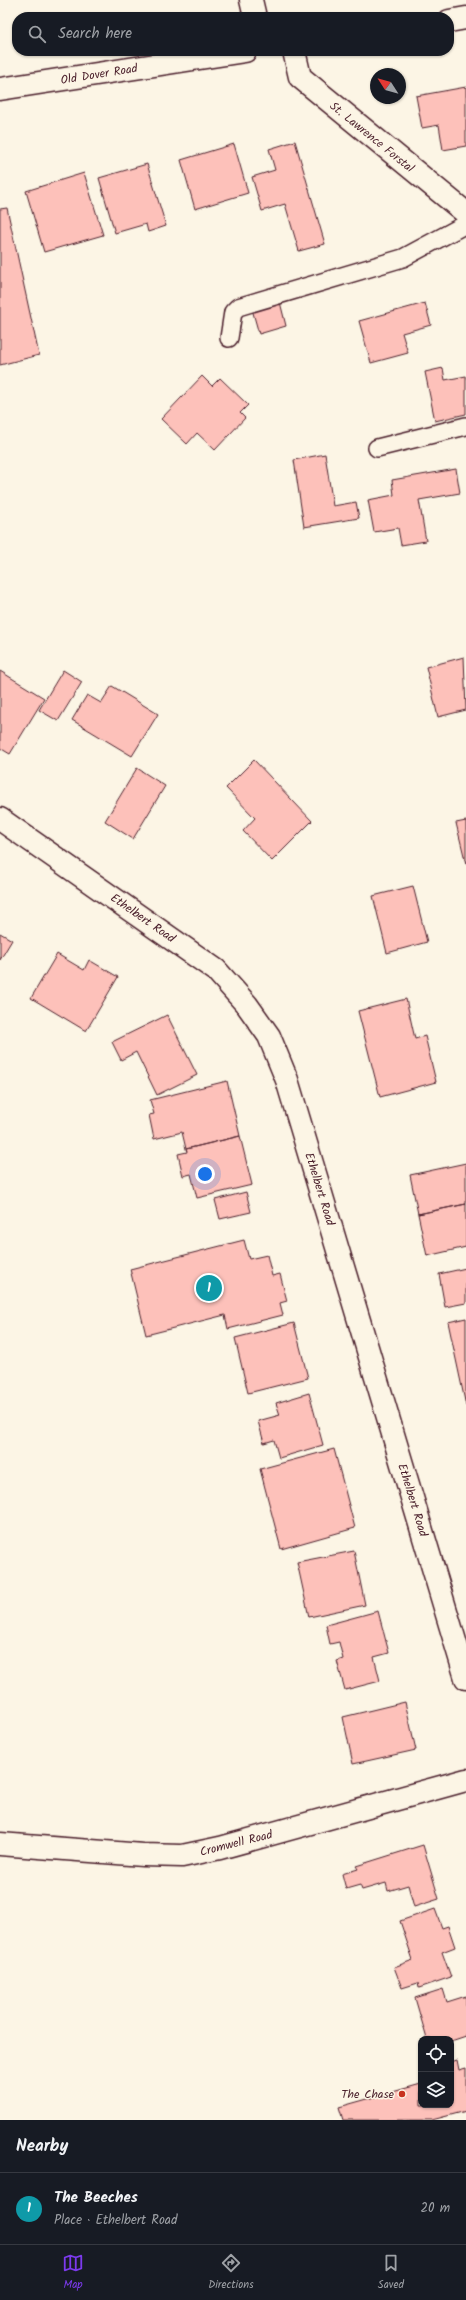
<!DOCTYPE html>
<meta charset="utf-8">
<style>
:root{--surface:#171b24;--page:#20242c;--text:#f1f3f6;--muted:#9ea1a6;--line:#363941;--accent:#7c3aed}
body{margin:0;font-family:Kalam,sans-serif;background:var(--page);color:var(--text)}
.controls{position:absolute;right:12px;bottom:12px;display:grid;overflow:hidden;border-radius:8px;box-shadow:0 1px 3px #0004}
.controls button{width:36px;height:36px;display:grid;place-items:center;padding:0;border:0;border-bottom:1px solid var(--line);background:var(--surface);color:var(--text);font:20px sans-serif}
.compass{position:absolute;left:370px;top:68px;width:36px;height:36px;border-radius:50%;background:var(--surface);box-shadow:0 1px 3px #0004;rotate:306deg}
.you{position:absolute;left:205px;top:1174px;width:14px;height:14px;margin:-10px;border:3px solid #fff;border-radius:50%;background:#1a73e8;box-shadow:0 0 0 6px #1a73e833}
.badge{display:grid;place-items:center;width:26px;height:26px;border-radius:50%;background:var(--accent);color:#fff;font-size:13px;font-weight:700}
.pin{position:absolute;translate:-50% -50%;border:2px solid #fff;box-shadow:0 1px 4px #0006}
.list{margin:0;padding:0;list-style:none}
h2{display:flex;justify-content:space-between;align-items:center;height:52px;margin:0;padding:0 16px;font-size:17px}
h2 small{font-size:13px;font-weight:400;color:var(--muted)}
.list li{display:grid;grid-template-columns:26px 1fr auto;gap:12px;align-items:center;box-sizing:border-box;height:72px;padding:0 16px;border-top:1px solid var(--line)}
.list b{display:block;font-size:15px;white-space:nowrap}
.list p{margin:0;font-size:13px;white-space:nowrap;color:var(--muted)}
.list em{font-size:13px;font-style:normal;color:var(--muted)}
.icon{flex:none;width:22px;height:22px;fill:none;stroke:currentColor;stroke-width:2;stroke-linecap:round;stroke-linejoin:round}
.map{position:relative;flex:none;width:466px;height:2120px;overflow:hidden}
.search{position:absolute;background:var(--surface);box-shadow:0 1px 3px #0004;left:12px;right:12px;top:12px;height:44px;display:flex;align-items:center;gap:10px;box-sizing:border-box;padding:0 14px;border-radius:16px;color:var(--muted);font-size:15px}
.sheet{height:124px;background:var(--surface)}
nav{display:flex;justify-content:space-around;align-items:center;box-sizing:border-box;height:56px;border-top:1px solid var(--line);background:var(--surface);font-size:11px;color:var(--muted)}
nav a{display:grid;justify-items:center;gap:2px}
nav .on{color:var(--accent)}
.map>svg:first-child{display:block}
.building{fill:#fdc1ba;stroke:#4a1f2b}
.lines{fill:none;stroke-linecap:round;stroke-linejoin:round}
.lane-casing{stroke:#4a1f2b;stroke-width:20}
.street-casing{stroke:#4a1f2b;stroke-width:25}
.secondary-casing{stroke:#4a1f2b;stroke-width:25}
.lane{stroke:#fcf5e5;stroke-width:17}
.street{stroke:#fcf5e5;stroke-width:22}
.secondary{stroke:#fcf5e5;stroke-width:22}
.poi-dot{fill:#c8321e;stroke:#fcf5e5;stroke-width:1.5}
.labels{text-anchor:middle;stroke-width:3;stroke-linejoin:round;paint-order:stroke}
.street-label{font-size:12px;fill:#4a1f2b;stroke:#fcf5e5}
.poi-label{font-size:12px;fill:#4a1f2b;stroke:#fcf5e5;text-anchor:end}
</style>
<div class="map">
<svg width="466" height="2120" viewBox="0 0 466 2120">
<rect width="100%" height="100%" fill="#fcf5e5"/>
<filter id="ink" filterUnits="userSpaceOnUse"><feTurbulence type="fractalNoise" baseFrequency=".025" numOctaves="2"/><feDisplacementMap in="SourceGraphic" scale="8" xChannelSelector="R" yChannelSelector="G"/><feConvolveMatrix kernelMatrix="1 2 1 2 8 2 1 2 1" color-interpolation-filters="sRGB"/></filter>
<g filter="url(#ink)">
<path class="building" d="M466,87V146L443,150L439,125L422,128L416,96Z
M295,141L325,244L299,251L285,204L262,211L252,177L275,170L269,149Z
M234,144L248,193L195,209L181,160Z
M147,164L166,226L148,232L146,224L115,233L99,178Z
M84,173L103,235L44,252L26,191Z
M7,208L39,355L0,365V209Z
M280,302L286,326L259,334L252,309Z
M425,303L431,325L402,333L408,353L371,363L359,321Z
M443,368L445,380L466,376V414L435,421L425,372Z
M202,376L212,386L220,378L248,405L240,413L245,418L215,450L197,433L187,444L161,419Z
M325,454L333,506L356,502L359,518L304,527L294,460Z
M456,469L460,493L419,500L426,541L401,545L398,528L374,532L368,500L394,495L392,480Z
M464,657L466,710L438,717L426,667Z
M63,670L82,682L58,721L39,710Z
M0,671L44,698L10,754L0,748Z
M112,686L158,714L132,756L72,720L87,695L101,703Z
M254,760L312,821L272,861L243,831L255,818L226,788Z
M137,768L165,786L133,839L105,821Z
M466,821V864L456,823Z
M413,886L427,942L387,953L373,896Z
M0,933L12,940L0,960Z
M57,954L84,970L89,960L118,977L86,1031L31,998Z
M406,999L415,1039L425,1036L436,1082L380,1097L358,1011Z
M167,1015L197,1075L157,1095L136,1052L121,1060L112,1042Z
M227,1081L240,1136L186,1149L182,1132L154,1139L149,1115L154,1114L150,1100Z
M240,1136L252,1185L197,1198L191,1174L183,1176L178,1154L187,1152L186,1149Z
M466,1163V1204L418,1214L410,1175Z
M246,1192L251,1212L220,1219L215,1200Z
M466,1204V1247L427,1256L418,1214Z
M244,1240L249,1259L267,1255L272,1276L280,1274L287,1301L280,1303L283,1315L228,1329L225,1315L146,1335L130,1269Z
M466,1268V1303L445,1307L439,1274Z
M466,1318V1406L448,1322Z
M294,1323L308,1378L248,1393L235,1338Z
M309,1393L323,1445L279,1458L274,1440L264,1443L258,1421L280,1415L276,1403Z
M334,1449L355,1528L281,1549L260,1469Z
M354,1551L365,1605L309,1617L297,1562Z
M378,1611L389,1653L374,1657L380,1681L345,1690L337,1661L343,1659L339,1642L330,1644L326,1625Z
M405,1702L416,1750L353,1764L343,1717Z
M423,1845L439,1899L414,1907L408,1885L388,1891L386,1883L362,1890L360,1885L346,1889L342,1874L358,1869L356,1866Z
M435,1909L442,1928L448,1926L455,1947L442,1952L451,1977L419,1988L418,1983L402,1988L394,1967L413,1960L400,1921Z
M443,1989L447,2002L466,1996V2036L451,2041V2039H427L415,1998Z
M457,2060L459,2070L466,2068V2111L432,2120H343L339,2107L421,2084V2105H451V2062Z"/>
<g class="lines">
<defs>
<path id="lane" d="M229,338L233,312L238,307L403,258L466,224
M377,448L466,426"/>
<path id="street" d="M251,0L255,17
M294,51L300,77L466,213
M0,819L216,970L247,1005L269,1036L287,1080L466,1678
M0,1844L143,1855L182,1856L220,1848L466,1780"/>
<path id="secondary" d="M449,21L466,18
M0,89L245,51"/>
</defs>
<use href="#lane" class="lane-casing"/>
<use href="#street" class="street-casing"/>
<use href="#secondary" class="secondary-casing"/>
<use href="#lane" class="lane"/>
<use href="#street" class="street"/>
<use href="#secondary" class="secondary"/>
</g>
</g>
<circle class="poi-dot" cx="402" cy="2094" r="4"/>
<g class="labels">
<g class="street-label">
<text transform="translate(99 74) rotate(-9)" y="4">Old Dover Road</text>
<text transform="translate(372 137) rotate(39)" y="4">St. Lawrence Forstal</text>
<text transform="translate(143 918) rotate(35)" y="4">Ethelbert Road</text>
<text transform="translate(320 1189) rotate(73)" y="4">Ethelbert Road</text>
<text transform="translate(413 1500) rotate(73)" y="4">Ethelbert Road</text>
<text transform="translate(236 1843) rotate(-14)" y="4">Cromwell Road</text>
</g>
<g class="poi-label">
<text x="394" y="2098">The Chase</text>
</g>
</g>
</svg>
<div class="controls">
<button><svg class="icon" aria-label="locate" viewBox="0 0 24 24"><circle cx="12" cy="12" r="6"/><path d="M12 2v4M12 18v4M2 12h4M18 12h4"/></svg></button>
<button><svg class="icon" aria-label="layers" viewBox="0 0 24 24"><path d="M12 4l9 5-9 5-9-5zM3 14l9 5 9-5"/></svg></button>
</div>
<svg class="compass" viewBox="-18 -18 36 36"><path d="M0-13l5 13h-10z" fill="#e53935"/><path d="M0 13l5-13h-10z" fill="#9ea1a6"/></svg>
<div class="you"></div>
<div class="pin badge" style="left:209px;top:1288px;background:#0f9aa8">1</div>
<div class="search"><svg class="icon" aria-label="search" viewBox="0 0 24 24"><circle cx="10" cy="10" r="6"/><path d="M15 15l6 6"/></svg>Search here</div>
</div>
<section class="sheet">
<h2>Nearby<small></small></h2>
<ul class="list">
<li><span class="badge" style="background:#0f9aa8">1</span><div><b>The Beeches</b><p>Place · Ethelbert Road</p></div><em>20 m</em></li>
</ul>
</section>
<nav>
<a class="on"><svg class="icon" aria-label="map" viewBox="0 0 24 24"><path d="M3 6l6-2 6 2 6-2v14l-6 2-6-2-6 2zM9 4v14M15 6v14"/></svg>Map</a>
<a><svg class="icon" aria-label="directions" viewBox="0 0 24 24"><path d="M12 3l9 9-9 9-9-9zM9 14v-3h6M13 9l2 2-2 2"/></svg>Directions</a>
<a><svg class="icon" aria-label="saved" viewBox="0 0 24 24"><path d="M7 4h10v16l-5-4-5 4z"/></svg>Saved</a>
</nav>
